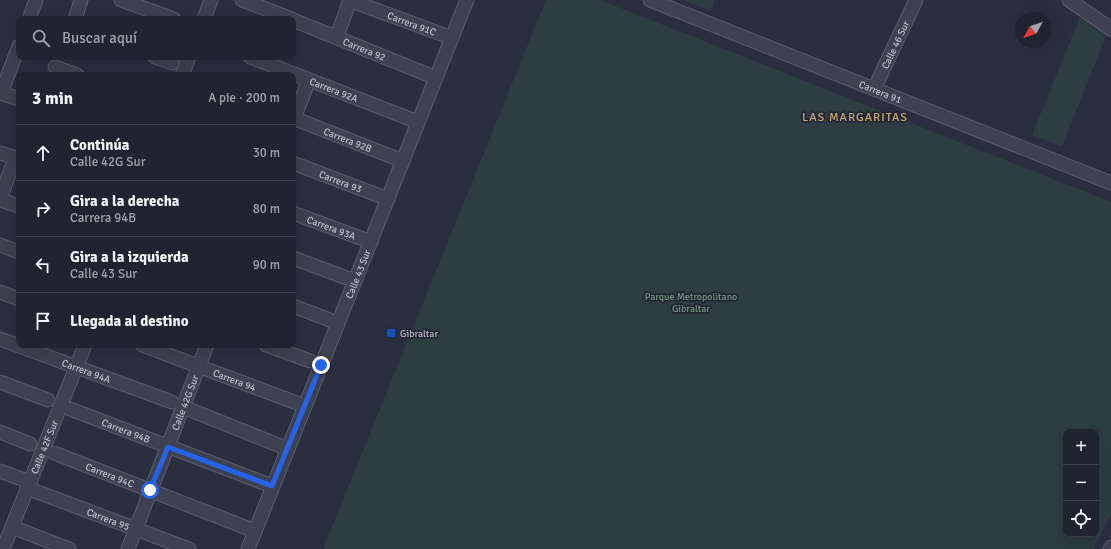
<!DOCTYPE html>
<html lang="es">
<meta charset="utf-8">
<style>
:root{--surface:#202330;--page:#282b38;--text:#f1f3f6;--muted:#a2a4ab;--line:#3d404c}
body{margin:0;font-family:Signika,sans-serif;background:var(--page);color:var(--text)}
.controls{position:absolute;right:12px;bottom:12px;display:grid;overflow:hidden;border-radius:8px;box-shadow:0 4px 16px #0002}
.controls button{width:36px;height:36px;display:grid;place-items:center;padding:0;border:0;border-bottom:1px solid var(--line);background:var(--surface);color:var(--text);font:20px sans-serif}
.compass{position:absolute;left:1015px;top:12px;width:36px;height:36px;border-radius:50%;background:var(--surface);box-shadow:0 4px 16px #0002;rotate:230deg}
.stop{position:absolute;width:12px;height:12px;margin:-9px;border:3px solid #2563eb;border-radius:50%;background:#fff}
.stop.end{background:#2563eb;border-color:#fff;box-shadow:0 1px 4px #0008}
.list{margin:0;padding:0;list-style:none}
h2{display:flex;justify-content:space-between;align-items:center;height:52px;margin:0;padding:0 16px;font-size:17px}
h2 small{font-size:13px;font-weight:400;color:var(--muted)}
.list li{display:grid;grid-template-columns:26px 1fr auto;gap:12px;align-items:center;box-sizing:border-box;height:56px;padding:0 16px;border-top:1px solid var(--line)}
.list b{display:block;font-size:15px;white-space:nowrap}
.list p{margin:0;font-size:13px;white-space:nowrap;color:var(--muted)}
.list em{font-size:13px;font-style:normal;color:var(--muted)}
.icon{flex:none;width:22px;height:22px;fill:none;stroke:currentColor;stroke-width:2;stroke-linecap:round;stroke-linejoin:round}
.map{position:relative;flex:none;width:1111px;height:549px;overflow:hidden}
.search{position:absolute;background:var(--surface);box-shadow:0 4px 16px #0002;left:16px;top:16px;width:280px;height:44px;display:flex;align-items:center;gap:10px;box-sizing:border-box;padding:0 14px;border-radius:8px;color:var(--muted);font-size:15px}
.panel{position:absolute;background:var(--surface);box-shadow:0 4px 16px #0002;left:16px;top:72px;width:280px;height:276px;border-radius:8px}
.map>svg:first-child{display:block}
.green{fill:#2d3d42;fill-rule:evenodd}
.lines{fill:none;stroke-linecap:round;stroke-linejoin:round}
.minor-casing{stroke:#595d6a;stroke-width:15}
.minor{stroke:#3e4250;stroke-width:13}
.route{stroke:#2563eb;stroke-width:5}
.transit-dot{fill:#1a4fb4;stroke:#232735;stroke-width:1.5}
.labels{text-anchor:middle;stroke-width:3.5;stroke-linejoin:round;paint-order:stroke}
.street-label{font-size:10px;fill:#bbbeca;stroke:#232735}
.park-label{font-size:10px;fill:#759884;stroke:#232735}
.poi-label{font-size:10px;fill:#bbbeca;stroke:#232735;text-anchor:start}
.quarter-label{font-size:12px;letter-spacing:1px;fill:#caab76;stroke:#232735}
</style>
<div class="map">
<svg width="1111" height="549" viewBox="0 0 1111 549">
<rect width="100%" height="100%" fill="#2a2f40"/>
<path class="green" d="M546,0H600L1111,202V513L1094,549H323ZM1066,432H1096V534H1066Z
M683,0H715L711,11Z
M1080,17L1106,36L1062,146L1032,135Z"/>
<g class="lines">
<defs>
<g id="minor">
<path d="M121,0L174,19"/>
<path d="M242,0L292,19"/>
<path id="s1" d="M349,0L452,38"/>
<path id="s2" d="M650,0L1111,183"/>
<path d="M1069,0L1111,29"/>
<path d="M29,19L36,0"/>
<path d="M75,19L81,0"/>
<path d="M204,19L211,0"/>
<path id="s3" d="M293,20L436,78"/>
<path d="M337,36L350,0"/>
<path d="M155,57L172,63"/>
<path id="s4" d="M250,57L418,122"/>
<path d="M55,67L77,75"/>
<path d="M182,75L189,57"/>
<path id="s5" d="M874,89L916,0"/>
<path d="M0,93L19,99"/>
<path d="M1,93L19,46"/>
<path id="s6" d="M293,118L403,161"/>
<path d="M293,121L309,80"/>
<path d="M0,153L19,159"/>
<path id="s7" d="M293,163L388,199"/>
<path d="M0,199L15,158"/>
<path d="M0,200L19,206"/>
<path id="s8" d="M293,213L371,242"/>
<path d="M0,245L19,252"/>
<path d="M293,258L355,281"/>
<path d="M0,292L19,299"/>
<path d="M293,306L338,323"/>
<path id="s9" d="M0,339L172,402"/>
<path id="s10" d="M142,345L305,406"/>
<path d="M266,345L310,361"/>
<path d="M0,382L48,400"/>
<path d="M183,407L288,449"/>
<path id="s11" d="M70,409L272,486"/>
<path d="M0,432L30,444"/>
<path id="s12" d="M54,453L255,531"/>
<path d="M0,471L30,482"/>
<path id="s13" d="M27,488L189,549"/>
<path d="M12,527L69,549"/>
<path id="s14" d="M3,549L85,345"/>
<path id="s15" d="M128,549L207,345"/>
<path id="s16" d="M248,549L467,0"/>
<path d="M1110,549L1111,547"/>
</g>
</defs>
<use href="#minor" class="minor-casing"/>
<use href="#minor" class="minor"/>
</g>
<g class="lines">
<path class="route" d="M150,490L168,447L272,486L321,365"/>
</g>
<rect class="transit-dot" x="386" y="328" width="10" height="10" rx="2"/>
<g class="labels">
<g class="street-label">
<text dy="4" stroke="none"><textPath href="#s1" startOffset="67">Carrera 91C</textPath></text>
<text dy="4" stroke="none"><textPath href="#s5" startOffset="49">Calle 46 Sur</textPath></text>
<text dy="4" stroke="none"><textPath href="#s3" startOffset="77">Carrera 92</textPath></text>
<text dy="4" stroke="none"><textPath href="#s4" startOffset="90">Carrera 92A</textPath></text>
<text dy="4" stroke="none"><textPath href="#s2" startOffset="248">Carrera 91</textPath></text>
<text dy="4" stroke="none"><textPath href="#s6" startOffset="59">Carrera 92B</textPath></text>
<text dy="4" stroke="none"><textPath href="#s7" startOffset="51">Carrera 93</textPath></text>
<text dy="4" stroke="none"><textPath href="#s8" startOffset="41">Carrera 93A</textPath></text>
<text dy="4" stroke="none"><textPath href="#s16" startOffset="296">Calle 43 Sur</textPath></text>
<text dy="4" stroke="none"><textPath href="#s9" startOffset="92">Carrera 94A</textPath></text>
<text dy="4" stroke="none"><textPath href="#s10" startOffset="99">Carrera 94</textPath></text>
<text dy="4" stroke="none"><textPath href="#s15" startOffset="157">Calle 42G Sur</textPath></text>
<text dy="4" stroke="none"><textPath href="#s11" startOffset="60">Carrera 94B</textPath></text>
<text dy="4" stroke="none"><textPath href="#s14" startOffset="110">Calle 42F Sur</textPath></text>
<text dy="4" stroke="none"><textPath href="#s12" startOffset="60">Carrera 94C</textPath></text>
<text dy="4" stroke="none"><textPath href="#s13" startOffset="87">Carrera 95</textPath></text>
</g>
<g class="park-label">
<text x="691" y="300">Parque Metropolitano<tspan x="691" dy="12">Gibraltar</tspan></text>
</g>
<g class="poi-label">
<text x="400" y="337">Gibraltar</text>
</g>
<g class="quarter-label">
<text x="855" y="121">LAS MARGARITAS</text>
</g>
</g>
</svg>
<div class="controls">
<button>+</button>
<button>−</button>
<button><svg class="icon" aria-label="locate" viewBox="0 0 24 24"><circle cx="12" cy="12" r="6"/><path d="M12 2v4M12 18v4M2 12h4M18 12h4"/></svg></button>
</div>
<svg class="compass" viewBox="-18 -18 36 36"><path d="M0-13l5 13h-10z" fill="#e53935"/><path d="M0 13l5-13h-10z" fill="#a2a4ab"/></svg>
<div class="stop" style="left:150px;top:490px"></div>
<div class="stop end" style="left:321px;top:365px"></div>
<div class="search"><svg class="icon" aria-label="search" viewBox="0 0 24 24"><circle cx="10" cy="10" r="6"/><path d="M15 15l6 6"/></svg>Buscar aquí</div>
<section class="panel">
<h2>3 min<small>A pie · 200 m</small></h2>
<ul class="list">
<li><svg class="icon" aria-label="ahead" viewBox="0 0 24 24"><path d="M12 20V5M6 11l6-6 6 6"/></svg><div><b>Continúa</b><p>Calle 42G Sur</p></div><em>30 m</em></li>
<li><svg class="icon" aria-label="right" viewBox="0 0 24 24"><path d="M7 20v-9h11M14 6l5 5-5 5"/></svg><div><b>Gira a la derecha</b><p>Carrera 94B</p></div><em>80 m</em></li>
<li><svg class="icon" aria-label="left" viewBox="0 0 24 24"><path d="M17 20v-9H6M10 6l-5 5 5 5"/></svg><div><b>Gira a la izquierda</b><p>Calle 43 Sur</p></div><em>90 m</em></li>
<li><svg class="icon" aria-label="arrive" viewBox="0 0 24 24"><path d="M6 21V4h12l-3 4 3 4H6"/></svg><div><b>Llegada al destino</b></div></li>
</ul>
</section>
</div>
